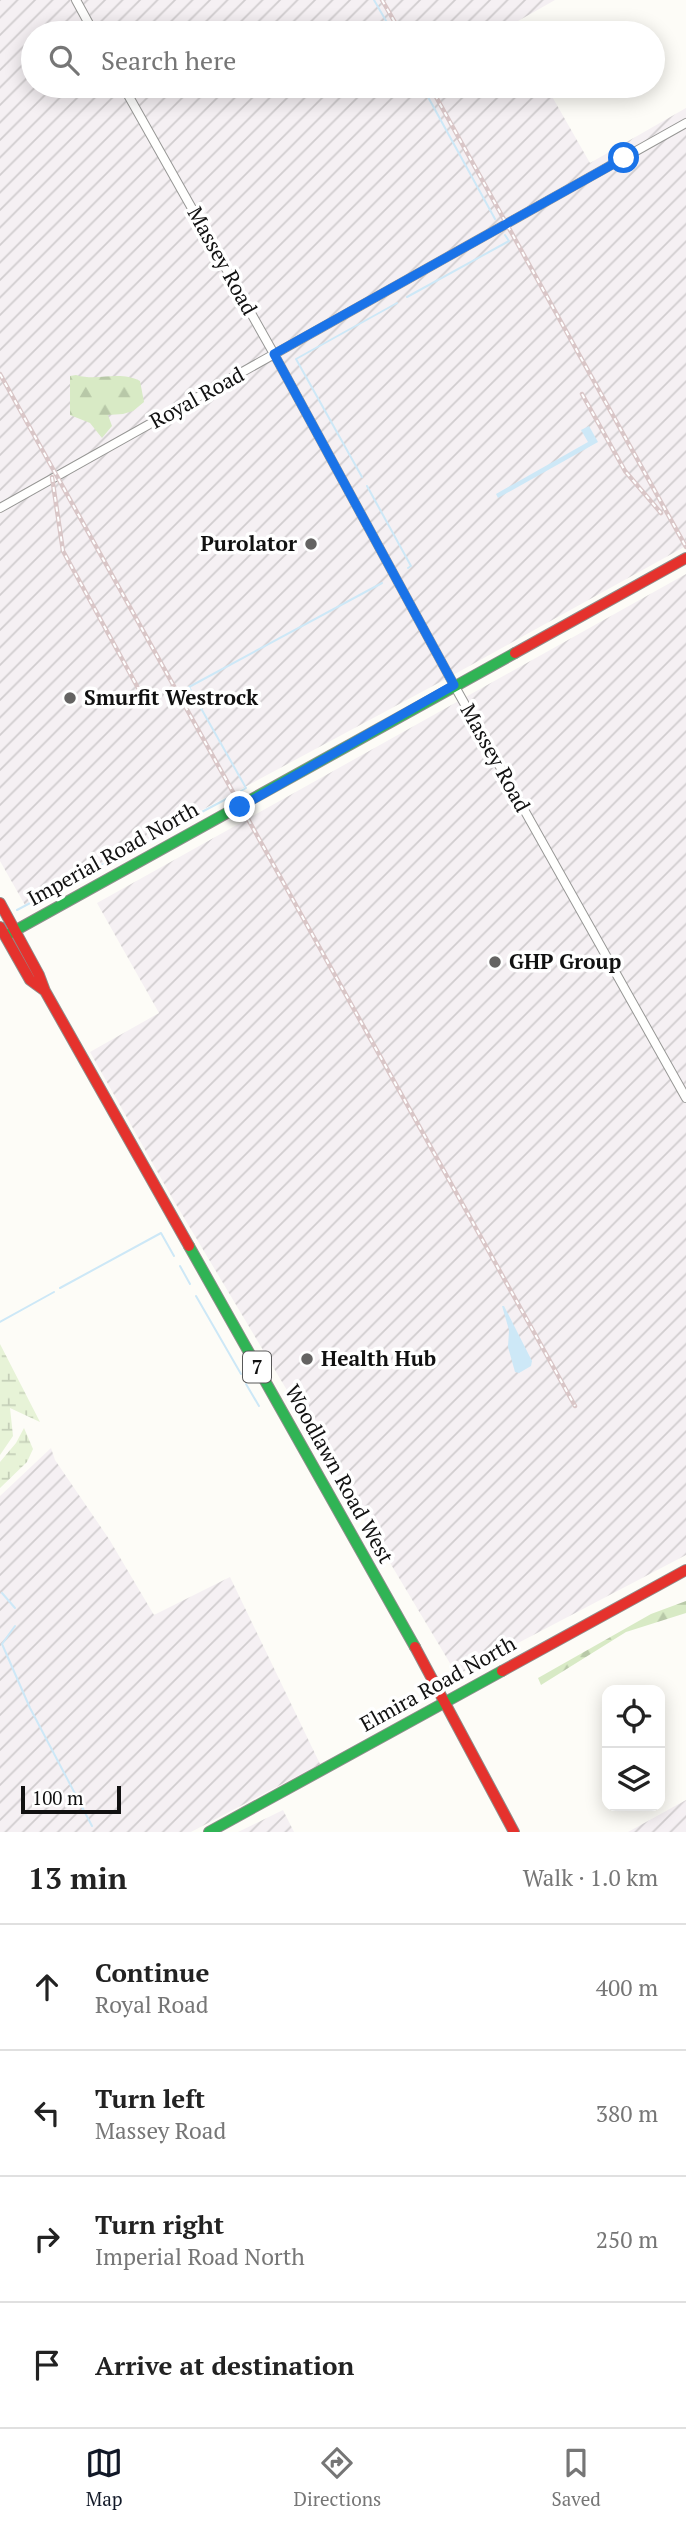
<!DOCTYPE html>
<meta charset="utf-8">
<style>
:root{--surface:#fff;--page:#f2f2f2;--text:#222;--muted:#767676;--line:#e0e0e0;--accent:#111827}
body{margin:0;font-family:"PT Serif",serif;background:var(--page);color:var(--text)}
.controls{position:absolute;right:21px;bottom:21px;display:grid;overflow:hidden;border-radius:14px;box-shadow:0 4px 18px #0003}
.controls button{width:63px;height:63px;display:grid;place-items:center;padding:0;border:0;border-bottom:2px solid var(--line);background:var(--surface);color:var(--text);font:35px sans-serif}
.scale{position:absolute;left:21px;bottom:18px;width:100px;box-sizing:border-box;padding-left:7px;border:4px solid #111;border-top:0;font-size:19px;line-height:24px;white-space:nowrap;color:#111;-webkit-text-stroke:5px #fff;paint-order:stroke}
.stop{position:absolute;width:21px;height:21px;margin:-16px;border:5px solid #1a73e8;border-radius:50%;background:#fff}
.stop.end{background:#1a73e8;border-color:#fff;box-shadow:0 2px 7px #0008}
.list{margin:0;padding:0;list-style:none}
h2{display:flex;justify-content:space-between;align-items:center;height:91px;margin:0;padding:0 28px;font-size:30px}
h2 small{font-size:23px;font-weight:400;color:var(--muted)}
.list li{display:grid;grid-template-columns:46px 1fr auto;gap:21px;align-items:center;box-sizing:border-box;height:126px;padding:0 28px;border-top:2px solid var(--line)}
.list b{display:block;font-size:26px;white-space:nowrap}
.list p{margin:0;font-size:23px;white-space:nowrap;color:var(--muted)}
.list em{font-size:23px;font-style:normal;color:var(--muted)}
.icon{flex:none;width:38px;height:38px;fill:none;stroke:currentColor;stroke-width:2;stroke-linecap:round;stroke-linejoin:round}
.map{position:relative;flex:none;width:686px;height:1832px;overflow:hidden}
.search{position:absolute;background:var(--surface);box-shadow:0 4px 18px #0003;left:21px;right:21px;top:21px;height:77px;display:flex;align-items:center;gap:18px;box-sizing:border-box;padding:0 24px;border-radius:38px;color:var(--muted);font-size:26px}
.sheet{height:595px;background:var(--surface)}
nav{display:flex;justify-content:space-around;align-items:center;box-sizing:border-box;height:98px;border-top:2px solid var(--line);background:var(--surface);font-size:19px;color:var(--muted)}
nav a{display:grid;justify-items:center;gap:4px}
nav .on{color:var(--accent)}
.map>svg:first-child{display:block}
.industrial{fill:url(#industrial-furrows)}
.forest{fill:url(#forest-firs)}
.wetland{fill:url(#wetland-marsh)}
.water{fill:#cde8f7}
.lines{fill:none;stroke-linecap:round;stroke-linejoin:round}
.stream{stroke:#cde8f7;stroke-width:2}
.street-casing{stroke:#979795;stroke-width:10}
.fast-casing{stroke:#8e8d8b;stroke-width:12}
.jam-casing{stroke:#8e8d8b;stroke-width:12}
.street{stroke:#fffffe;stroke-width:8}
.fast{stroke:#30b455;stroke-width:10}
.jam{stroke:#e5322d;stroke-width:10}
.rail-casing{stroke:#d9c6c7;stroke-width:4.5}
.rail{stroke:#fff;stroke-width:2;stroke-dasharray:5;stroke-linecap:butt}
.route{stroke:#1a73e8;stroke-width:9}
.poi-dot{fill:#646362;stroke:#fff;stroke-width:2.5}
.labels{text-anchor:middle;stroke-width:7;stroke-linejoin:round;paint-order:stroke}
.shield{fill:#fff;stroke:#585858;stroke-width:2}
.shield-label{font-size:19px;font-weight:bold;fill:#111}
.street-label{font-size:21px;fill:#111;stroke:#fff}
.poi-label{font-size:21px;font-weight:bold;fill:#111;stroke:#fff;text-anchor:start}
</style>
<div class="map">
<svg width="686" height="1832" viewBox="0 0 686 1832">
<defs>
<pattern id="industrial-furrows" width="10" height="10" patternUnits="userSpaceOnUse" patternTransform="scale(1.75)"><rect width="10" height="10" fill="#f5f0f3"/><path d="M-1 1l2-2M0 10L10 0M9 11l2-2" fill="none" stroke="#d1cdcf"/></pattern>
<pattern id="forest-firs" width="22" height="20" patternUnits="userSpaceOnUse" patternTransform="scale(1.75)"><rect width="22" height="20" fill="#d8eac5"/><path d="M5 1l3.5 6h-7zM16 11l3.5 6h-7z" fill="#b8c8a8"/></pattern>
<pattern id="wetland-marsh" width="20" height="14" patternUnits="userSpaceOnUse" patternTransform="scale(1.75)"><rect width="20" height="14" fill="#e7f3d7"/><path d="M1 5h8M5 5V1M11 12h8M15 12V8" fill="none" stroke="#c5cfb8"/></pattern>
</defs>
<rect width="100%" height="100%" fill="#fdfcf7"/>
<path class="industrial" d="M0,0H555L511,25L516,33H33V86H546L590,163L686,108V546L444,680L25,905L0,861Z
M686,574V1555L457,1675L171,1196L90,1052L159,1013L97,903Z
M51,1448L55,1460L109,1539L154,1615L230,1577L320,1764L191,1832H0V1496Z
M686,1800V1832H628Z
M283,1810L294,1832H238Z"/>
<path class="forest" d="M76,375C99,382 118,370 140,381L144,402L133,411L123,414L108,415L112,426L102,438L90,423L70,415V376Z
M686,1601V1613L626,1632L541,1685L538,1678L651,1614Z"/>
<path class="wetland" d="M0,1344L40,1422L10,1408L13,1436L0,1455Z
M24,1428L33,1449L27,1462L0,1488V1462L16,1443Z"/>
<path class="water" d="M589,426L598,442L498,498L496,494L588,442L581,430Z
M502,1306H504L532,1361L531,1366L519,1373L515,1372L508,1347L509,1330Z"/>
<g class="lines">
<path class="stream" d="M374,0L393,33
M422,86L495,219
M407,297L509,241L505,235
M362,477L296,359L397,303
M367,486L411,566L408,568
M241,791L246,788L189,687L382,583
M17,910L230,797
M180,1266L190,1284
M60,1288L161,1233L174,1256
M196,1296L241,1374
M0,1322L54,1292
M246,1384L259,1406
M2,1593L15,1608
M15,1626L2,1644L30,1708L92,1826"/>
<defs>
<path id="street" d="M76,0L94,33
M123,86L274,354L454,685L686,1098
M0,508L686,123"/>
<path id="fast" d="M9,934L515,653
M189,1246L415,1647
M209,1832L502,1671"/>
<path id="jam" d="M515,653L686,558
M0,903L39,975L45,991L189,1246
M0,927L30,980L45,991
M415,1647L514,1832
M502,1671L686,1570"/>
</defs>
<use href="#street" class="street-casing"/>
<use href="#fast" class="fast-casing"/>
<use href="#jam" class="jam-casing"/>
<use href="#street" class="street"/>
<use href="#fast" class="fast"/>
<use href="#jam" class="jam"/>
<defs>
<path id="rail" d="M382,0L401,33
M430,86L686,547
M0,374L575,1406
M582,394L625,471L661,513
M52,477L63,551L138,688"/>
</defs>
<use href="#rail" class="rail-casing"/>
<use href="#rail" class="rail"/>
</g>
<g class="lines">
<path class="route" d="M240,807L454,685L274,354L624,158"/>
</g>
<g class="poi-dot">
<circle cx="311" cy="544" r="7"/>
<circle cx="70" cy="698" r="7"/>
<circle cx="495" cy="962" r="7"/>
<circle cx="307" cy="1359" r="7"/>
</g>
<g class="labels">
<rect class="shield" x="243" y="1351.5" width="28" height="31" rx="5"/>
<g class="shield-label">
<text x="257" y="1374">7</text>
</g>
<g class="street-label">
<text transform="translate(222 261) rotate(61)" y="7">Massey Road</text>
<text transform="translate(197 398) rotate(-29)" y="7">Royal Road</text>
<text transform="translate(495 758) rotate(61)" y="7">Massey Road</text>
<text transform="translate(113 854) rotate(-29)" y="7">Imperial Road North</text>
<text transform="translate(339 1474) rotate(61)" y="7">Woodlawn Road West</text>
<text transform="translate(438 1684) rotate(-29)" y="7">Elmira Road North</text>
</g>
<g class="poi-label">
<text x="297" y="551" text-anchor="end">Purolator</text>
<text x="84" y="705">Smurfit Westrock</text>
<text x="509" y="969">GHP Group</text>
<text x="321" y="1366">Health Hub</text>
</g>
</g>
</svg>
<div class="controls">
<button><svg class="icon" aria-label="locate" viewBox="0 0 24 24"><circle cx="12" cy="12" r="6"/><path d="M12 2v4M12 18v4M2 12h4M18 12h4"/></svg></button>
<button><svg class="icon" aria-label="layers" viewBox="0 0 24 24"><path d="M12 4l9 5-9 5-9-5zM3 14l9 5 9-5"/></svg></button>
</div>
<div class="scale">100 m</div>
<div class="stop" style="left:624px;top:158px"></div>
<div class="stop end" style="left:240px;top:807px"></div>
<div class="search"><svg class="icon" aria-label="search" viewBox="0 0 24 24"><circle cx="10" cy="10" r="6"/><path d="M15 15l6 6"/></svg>Search here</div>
</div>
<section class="sheet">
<h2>13 min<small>Walk · 1.0 km</small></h2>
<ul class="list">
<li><svg class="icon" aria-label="ahead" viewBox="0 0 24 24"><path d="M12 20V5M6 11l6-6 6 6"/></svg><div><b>Continue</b><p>Royal Road</p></div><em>400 m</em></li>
<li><svg class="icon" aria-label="left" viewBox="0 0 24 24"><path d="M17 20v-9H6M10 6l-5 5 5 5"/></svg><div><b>Turn left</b><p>Massey Road</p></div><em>380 m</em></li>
<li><svg class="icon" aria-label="right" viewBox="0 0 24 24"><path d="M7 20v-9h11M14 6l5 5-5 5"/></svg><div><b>Turn right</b><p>Imperial Road North</p></div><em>250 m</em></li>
<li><svg class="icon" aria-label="arrive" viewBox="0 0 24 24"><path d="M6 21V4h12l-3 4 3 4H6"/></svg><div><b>Arrive at destination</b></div></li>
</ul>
</section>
<nav>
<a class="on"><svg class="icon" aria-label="map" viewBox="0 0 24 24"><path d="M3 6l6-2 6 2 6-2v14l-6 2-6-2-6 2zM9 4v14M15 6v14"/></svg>Map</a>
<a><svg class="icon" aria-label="directions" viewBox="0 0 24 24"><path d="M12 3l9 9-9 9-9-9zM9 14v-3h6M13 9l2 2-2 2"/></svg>Directions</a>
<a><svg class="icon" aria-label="saved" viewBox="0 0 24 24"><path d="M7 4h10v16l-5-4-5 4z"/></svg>Saved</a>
</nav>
